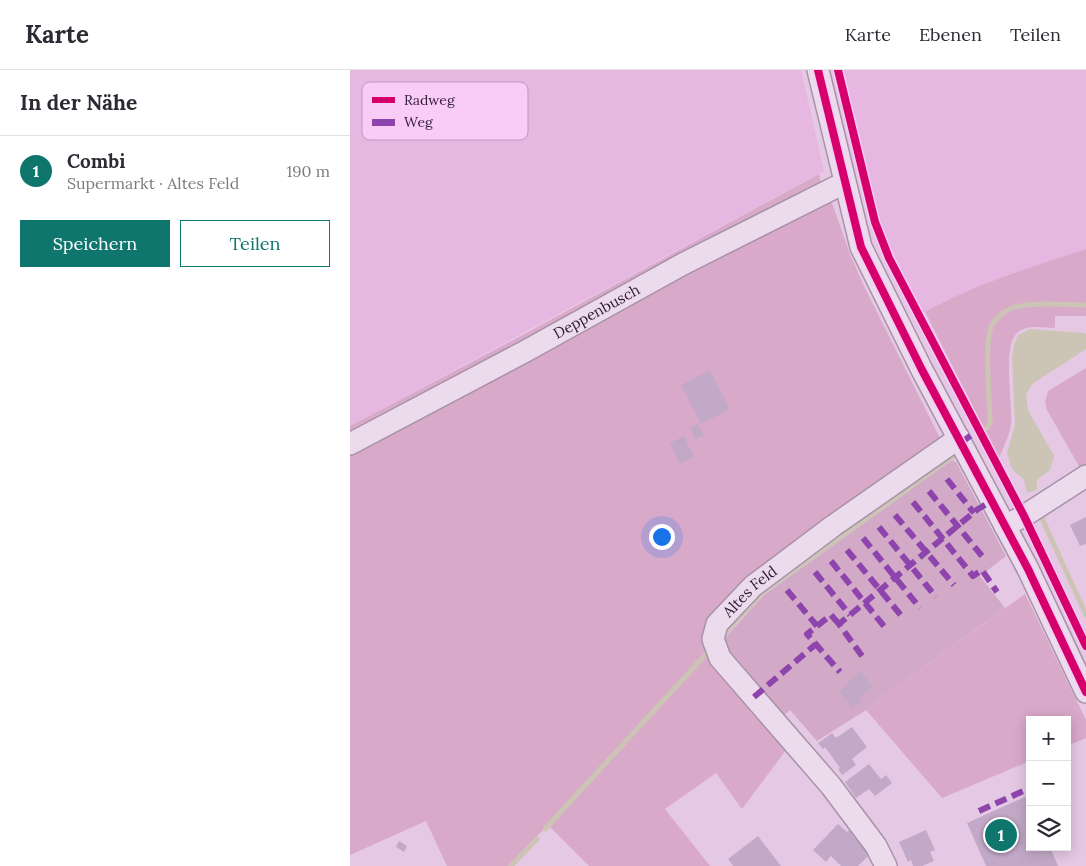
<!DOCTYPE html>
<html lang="de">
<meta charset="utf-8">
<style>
:root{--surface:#fff;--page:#f2f2f3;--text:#2b2b33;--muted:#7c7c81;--line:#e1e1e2;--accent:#0f766e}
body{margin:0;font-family:Lora,serif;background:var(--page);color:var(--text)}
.controls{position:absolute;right:15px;bottom:15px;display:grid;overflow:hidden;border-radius:0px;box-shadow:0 2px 12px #0003}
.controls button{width:45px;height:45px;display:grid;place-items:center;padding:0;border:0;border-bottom:1px solid var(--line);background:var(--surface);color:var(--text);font:25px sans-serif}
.you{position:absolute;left:311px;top:466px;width:18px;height:18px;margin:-12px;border:4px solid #fff;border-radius:50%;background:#1a73e8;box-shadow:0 0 0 8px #1a73e833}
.badge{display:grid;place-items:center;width:32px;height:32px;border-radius:50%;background:var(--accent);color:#fff;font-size:16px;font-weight:700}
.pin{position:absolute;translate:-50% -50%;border:2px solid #fff;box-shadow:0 1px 5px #0006}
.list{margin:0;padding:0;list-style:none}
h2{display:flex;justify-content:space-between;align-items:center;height:65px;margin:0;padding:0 20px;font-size:21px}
h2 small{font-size:16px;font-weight:400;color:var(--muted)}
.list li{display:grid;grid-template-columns:32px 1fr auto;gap:15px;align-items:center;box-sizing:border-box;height:70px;padding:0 20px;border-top:1px solid var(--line)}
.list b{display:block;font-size:19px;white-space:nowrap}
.list p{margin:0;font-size:16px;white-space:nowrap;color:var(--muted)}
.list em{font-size:16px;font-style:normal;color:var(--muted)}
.actions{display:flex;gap:10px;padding:15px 20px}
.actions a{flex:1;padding:11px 0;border:1px solid var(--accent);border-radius:0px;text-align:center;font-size:18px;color:var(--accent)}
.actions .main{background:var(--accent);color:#fff}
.icon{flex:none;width:28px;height:28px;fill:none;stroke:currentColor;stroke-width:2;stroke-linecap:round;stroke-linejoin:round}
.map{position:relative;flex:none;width:736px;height:796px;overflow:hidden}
header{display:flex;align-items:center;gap:30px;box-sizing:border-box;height:70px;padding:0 25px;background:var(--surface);border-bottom:1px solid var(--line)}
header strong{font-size:24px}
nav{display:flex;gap:28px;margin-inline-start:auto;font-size:18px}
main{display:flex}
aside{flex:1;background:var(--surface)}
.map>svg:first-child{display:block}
.farmland{fill:#e6b7e1}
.green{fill:#d9a9ca}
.cemetery{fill:#d2a9c6}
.water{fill:#ccc4b4}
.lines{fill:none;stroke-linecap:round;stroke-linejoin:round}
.stream{stroke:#ccc4b4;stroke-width:5}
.building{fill:#c3a9c8}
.minor-casing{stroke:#a792a9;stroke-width:24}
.minor{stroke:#ecdbec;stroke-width:21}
.quiet{stroke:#8e44ad;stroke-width:6;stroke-dasharray:12 6;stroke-linecap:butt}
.cycleway-casing{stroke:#f8ccf7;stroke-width:11}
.cycleway{stroke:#d6006c;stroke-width:8}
.labels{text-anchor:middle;stroke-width:4;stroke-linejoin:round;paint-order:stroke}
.street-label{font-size:15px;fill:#321a38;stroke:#f8ccf7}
.key{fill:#f8ccf7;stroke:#bd97be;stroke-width:1}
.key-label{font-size:14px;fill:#321a38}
</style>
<header>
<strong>Karte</strong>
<nav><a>Karte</a><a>Ebenen</a><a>Teilen</a></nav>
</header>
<main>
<aside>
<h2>In der Nähe<small></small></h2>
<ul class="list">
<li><span class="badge">1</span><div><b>Combi</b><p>Supermarkt · Altes Feld</p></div><em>190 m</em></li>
</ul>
<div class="actions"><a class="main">Speichern</a><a>Teilen</a></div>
</aside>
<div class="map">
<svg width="736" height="796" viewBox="0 0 736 796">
<rect width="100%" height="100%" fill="#e5c8e4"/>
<path class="farmland" d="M0,0H451L474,101L0,356Z
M491,0H736V179L671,201L595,231L573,243L542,181L529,152L517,111Z"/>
<path class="green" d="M469,104L472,118L0,368V356L167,268Z
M470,133H482L500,184L513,214L593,374L362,553L439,676L392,739L366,703L315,739L360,796H239L198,755L158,796H97L76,751L0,785V384L337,200Z
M736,179V246H705V258C693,258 677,254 667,263C652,276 663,335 661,355C659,366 653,378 649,388L575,242C625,214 682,197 736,179Z
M736,298V394L730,398L697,340L695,332L698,321Z
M675,524L736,650V668L717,676V650H680V691L592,728L516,640L533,626Z"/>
<path class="cemetery" d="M602,390L606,392L656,486L630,506L655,538L533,626L516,640L467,671L440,640L428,650L372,578L376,567L414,525Z"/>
<path class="water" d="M680,259L734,263L736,264V279L682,314L676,325L678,340L704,386L700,400L687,410V420L677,423L674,410L662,399L657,383L665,355L662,287L664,275L668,265Z"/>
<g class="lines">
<path class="stream" d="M637,358L640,353C640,331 634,275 641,257C644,250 652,242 660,239C677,231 716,235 736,235
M690,444L736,545
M375,563L412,523L608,383
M195,759L358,582
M161,796L187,769"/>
</g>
<path class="building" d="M360,300L380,339L351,354L331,315Z
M348,354L354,365L346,370L340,358Z
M334,366L344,387L330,394L320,373Z
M736,447V474L730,476L720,455Z
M511,601L523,617L509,627L512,631L502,638L489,621L498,614L497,612Z
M502,657L517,677L502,689L506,695L492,705L488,699L490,698L475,677L473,679L468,673L482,663L486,668Z
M519,694L531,709L536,705L542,713L525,726L519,719L506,728L495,712Z
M677,726L680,732V777H700L708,796H636L617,753Z
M488,754L497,762L500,759L504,763L502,765L521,783L508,796H491L481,786L476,792L463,780Z
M576,760L585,780L580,782L584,791L572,796H563L561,790L558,792L549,772Z
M408,766L431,796H383L378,789Z
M49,771L57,776L54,782L46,777Z"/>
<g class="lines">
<defs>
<g id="minor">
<path d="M468,0L511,177L572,300L678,499L736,622"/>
<path id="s1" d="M0,374L174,282L333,194L486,117L495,114"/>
<path d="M655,456L674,446L736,406"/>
<path id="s2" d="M536,796L526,776L481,716L370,588L363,569L367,554L403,516L483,456L609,368"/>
</g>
</defs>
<use href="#minor" class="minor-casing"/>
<use href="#minor" class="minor"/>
<path class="quiet" d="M611,373L629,359
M597,409L624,443
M579,421L632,486
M563,432L623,506L632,500L647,522
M545,445L604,515
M529,457L586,527
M513,468L570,538
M497,480L554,549
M481,491L537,560
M465,502L500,545
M437,520L467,556
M489,554L481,545L457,564L490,602
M512,586L489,554L628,439L642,431
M404,627L466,574
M629,741L680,718"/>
<defs>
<path id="cycleway" d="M468,0L511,177L572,300L678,499L736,622
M488,0L525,152L539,188L674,446L736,576"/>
</defs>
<use href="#cycleway" class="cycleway-casing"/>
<use href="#cycleway" class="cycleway"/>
</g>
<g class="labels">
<g class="street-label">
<text dy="5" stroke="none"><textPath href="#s1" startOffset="280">Deppenbusch</textPath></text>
<text dy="5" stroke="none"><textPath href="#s2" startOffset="349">Altes Feld</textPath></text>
</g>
</g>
<rect x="12" y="12" width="166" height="58" rx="8" class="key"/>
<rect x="22" y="27" width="23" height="6" fill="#d6006c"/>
<rect x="22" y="49" width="23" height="7" fill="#8e44ad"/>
<g class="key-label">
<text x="54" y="35">Radweg</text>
<text x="54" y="57">Weg</text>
</g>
</svg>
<div class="controls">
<button>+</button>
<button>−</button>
<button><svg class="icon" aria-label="layers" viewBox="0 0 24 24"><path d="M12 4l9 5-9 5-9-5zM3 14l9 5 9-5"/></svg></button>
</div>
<div class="you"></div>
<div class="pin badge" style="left:651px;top:765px">1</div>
</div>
</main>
